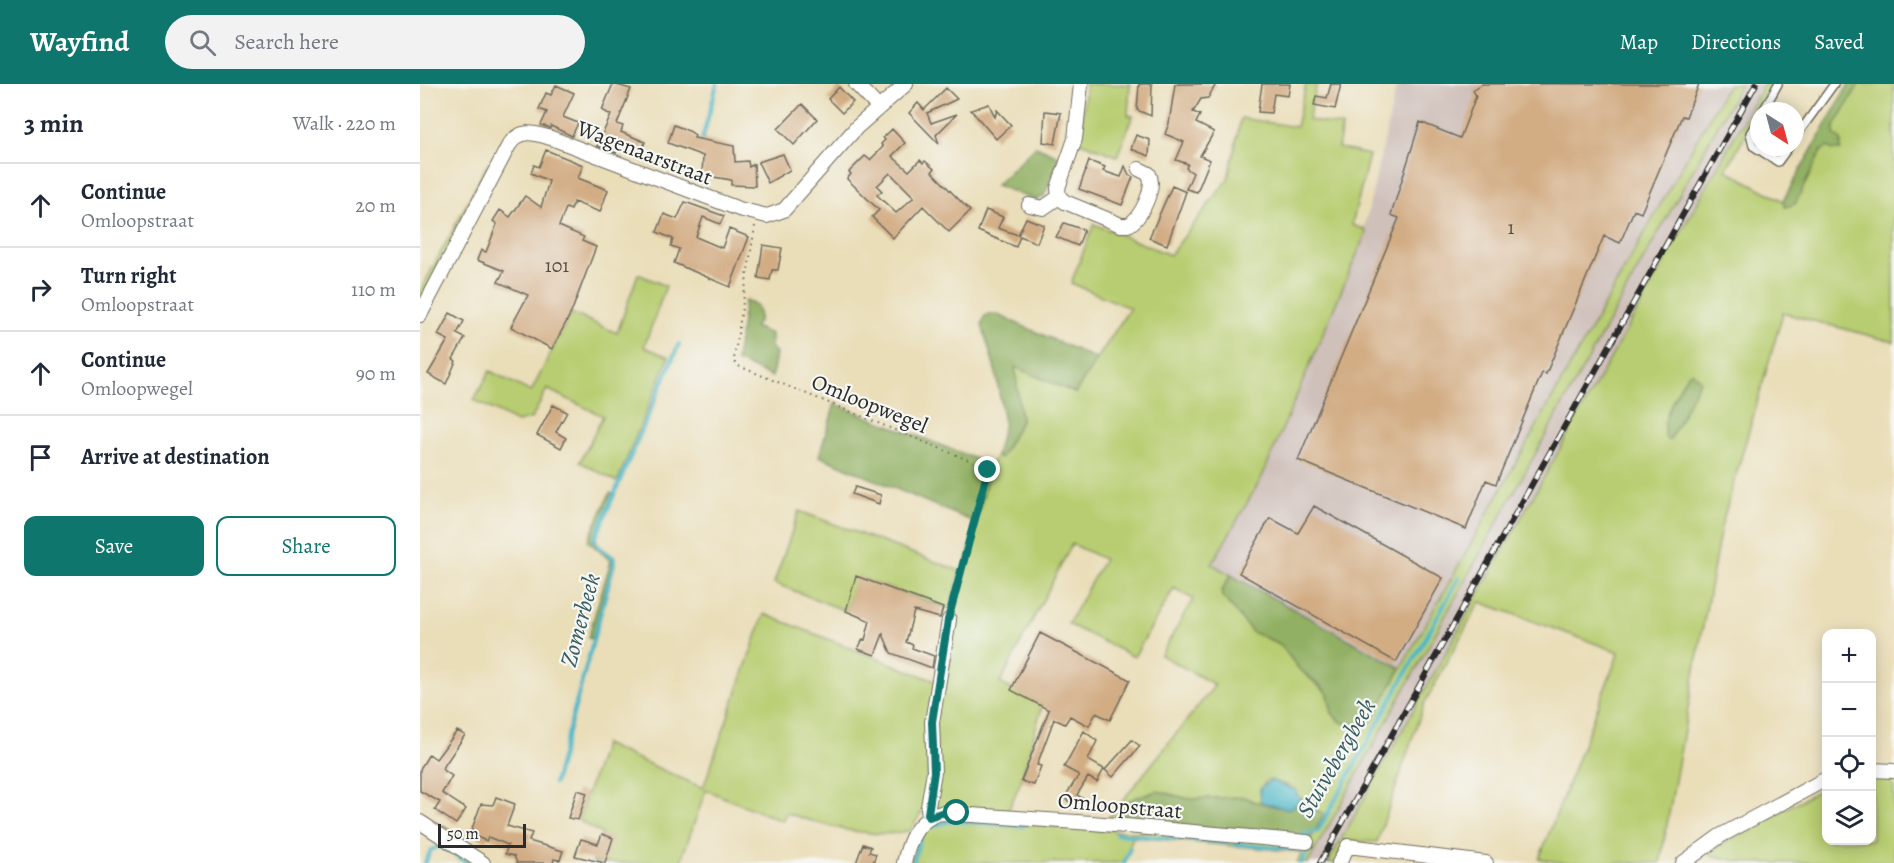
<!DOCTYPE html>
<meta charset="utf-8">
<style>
:root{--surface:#fff;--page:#f2f2f3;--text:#1f2937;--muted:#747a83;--line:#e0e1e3;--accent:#0f766e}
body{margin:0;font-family:Alegreya,serif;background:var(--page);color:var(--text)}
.controls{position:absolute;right:18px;bottom:18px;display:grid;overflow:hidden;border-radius:12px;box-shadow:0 3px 15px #0003}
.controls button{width:54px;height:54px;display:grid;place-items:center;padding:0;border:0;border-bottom:2px solid var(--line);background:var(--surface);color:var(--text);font:30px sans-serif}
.compass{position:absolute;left:1330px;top:18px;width:54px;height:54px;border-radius:50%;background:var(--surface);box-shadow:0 3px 15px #0003;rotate:144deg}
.scale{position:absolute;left:18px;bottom:15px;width:88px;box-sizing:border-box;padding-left:6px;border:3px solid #2b2b2b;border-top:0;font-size:16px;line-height:21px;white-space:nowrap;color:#2b2b2b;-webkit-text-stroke:4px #f6f6f2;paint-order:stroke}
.stop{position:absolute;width:18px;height:18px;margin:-14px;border:4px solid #0f766e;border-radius:50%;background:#fff}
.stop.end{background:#0f766e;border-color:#fff;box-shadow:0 2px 6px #0008}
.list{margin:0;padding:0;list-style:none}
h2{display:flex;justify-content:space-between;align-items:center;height:78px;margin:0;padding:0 24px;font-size:26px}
h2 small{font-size:20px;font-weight:400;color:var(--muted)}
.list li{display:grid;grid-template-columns:39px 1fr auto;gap:18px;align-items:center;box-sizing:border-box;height:84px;padding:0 24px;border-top:2px solid var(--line)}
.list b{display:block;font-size:22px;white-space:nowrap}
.list p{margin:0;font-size:20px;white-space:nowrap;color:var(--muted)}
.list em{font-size:20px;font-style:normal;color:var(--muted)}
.actions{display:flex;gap:12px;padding:18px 24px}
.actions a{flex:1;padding:14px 0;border:2px solid var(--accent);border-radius:12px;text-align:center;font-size:21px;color:var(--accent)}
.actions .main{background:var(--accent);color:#fff}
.icon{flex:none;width:33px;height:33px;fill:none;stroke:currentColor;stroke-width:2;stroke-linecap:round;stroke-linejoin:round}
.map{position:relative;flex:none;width:1474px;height:779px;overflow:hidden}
header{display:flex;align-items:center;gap:36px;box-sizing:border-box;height:84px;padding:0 30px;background:var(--accent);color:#fff}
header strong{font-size:28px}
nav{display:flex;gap:33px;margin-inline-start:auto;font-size:21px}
.search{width:420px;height:54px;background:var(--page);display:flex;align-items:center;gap:15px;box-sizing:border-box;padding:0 21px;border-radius:33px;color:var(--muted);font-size:22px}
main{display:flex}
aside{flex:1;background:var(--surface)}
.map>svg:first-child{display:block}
.industrial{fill:#cfc0ba}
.green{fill:#b8cd71;stroke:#727c4e;stroke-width:1.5}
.forest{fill:#92b063;stroke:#5e6e47;stroke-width:1.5}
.water{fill:#4ab6c6;stroke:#3a7078;stroke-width:1.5}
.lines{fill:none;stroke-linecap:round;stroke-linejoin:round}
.stream{stroke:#4ab6c6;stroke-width:4}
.building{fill:#d2ac83;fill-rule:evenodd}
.service-casing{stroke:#6e6a5d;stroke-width:10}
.minor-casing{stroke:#6e6a5d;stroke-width:16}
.path{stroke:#6e6a5d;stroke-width:2;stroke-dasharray:1.5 4.5;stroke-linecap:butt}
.service{stroke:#fff;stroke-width:7}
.minor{stroke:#fff;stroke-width:14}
.rail-casing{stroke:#2b2b2b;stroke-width:6}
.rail{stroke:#f6f6f2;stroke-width:4;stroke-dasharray:11;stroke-linecap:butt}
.route{stroke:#0f766e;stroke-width:8}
.labels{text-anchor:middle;stroke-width:4.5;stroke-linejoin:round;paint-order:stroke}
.number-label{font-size:20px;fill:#554b41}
.street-label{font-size:22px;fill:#2b2b2b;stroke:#f6f6f2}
.water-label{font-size:24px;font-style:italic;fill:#365c61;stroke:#f6f6f2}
</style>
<header>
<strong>Wayfind</strong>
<div class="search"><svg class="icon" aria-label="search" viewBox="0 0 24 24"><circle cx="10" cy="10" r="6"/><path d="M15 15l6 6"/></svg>Search here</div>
<nav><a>Map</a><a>Directions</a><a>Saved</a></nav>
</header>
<main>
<aside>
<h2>3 min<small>Walk · 220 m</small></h2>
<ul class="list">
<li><svg class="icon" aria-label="ahead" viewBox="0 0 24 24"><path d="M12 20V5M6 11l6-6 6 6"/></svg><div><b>Continue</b><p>Omloopstraat</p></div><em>20 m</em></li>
<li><svg class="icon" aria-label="right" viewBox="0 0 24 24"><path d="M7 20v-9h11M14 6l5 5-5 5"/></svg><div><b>Turn right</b><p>Omloopstraat</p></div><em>110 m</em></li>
<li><svg class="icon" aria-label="ahead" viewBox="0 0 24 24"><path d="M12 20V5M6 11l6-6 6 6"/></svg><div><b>Continue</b><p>Omloopwegel</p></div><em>90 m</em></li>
<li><svg class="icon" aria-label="arrive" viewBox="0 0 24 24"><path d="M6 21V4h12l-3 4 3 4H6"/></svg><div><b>Arrive at destination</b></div></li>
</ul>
<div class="actions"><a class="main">Save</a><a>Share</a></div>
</aside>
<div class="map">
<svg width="1474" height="779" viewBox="0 0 1474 779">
<rect width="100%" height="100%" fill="#f6f6f2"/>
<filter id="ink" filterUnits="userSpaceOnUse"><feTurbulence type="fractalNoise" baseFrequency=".0167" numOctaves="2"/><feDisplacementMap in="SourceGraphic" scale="12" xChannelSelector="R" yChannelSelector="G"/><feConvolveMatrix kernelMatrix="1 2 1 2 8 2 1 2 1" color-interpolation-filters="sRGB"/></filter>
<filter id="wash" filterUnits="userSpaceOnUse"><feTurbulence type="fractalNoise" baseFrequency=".008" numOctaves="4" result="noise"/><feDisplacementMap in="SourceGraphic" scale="24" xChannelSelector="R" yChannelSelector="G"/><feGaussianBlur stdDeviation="1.35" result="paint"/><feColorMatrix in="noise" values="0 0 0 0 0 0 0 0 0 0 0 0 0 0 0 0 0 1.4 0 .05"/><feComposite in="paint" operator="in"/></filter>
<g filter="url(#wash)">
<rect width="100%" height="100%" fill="#eadeb9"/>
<path class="industrial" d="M977,0H1308L981,584L792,481L842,393L946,150L944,145Z
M1319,0H1347L908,779H884Z"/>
<path class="green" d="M666,0H710L708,31L713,32L697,72L660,58Z
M886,0H897L888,36L922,42L918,64L949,71L932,141L944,145L946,149L842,393L792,480L811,491L801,508L832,548L860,560L879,585L908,610L912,629L917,635L924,639L935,640L943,636L951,638L1308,0H1321L888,779H877L882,768L713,753L703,779H489L498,749L518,734L714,748L904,730L893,725L882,714L879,715C875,700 861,699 847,696L840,705L841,718H835L824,713L769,715L737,707L709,716L699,737L687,736L795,601L741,571L773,515L754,504L714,573L648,540L684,475L652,460L580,599L622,622L601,697L588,727L517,726L513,721L514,642L521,592L535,521L571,381L576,372L581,373L601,337L595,282L655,309L710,224L651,199L674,140L750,171L808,95L821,34L876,43Z
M1344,0H1354L1306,86L1363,117L1429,0H1474V258L1363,229L1301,443L1240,779H1144L1119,775L1199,568L1060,518L1004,620L957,758L926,757L917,779H908Z
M66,83L71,85L0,222V208Z
M218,190L246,202L224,263L249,273L197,398L160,378L183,332L127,305L112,334L97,338L54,316L70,287L111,308L151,229L197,249Z
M379,427L540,487L530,525L437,493L426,527L354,499Z
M344,530L515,597L506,720L491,746C452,757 404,741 366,729L362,737L286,706L260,779H173L182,750L158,736L184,660L283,704Z
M1452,693L1474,694V779H1328L1289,771L1301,761L1406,702V756H1452Z"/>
<path class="forest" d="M1429,0H1439L1414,44V50L1421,56V66H1413L1408,63L1402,66L1375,120L1365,123L1363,117Z
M616,62L640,73L624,112L615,116L576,101Z
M325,216L337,222C340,231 341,236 334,243L351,250V263L356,269L352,293L316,277Z
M568,230H576L677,275L655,309L595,283L601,337L580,374L576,372L584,339L576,289L562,241L564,233Z
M1272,287L1280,296L1250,356H1247C1237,339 1258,306 1267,291Z
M415,320L571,381L556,439L399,372Z
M190,409L194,411L173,457L193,474L195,479L172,555L168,554L191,477L168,457Z
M811,491L981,584L951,638L943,636L935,640L923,639L917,635L912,629L908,610L901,602L879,585L860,560L832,548L802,512L801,508Z
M737,707L769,715L824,713L835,718L867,725L882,714L890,719L893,725L905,730L891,754L699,737C710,706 713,718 737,707Z"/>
<path class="water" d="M851,696L876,706L879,715L877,721L867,725L841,718L840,705Z"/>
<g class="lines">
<path class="stream" d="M281,60L297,0
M134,700L194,480V474L178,462L175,455L259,260
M508,743L532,737L604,742
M696,750L807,759
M883,751L898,747L1039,494
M815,760L875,765
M34,770L48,779
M5,779L11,766L21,762L29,767
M493,779L502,748
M704,779L710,764
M881,779L889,764"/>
</g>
<g id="blocks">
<path class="building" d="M193,0L211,5L197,40L203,42L201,48L225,58L221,69L199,61L196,69L177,62L191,31L182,26Z
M719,0H732L731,32L717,26Z
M755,0H796L788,14L781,15L773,28L780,31L776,39L794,48L780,72L790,76L777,108L766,105L773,89L766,84L768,80L756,76L764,58L745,50L749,39Z
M842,0H870L868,12L854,10L851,29L838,28Z
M911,0H921L915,25L894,21L896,12L907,14Z
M1062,0H1279L1266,33L1262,32L1221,129L1214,126L1200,159L1184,152L1126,290L1122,289L1076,400L1066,396L1046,445L878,376L979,134L971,131L1000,38L1040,54L1056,12L1053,6Z
M136,1L154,9L143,33L158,39L152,52L131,42L130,44L121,41L127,28L119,25L126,9L131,11Z
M419,3L433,18L422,29L408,15Z
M526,4L537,15L507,29L511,39L537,30L516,51L519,60L489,29L498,19L504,26Z
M382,20L397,35L374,61L358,45Z
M569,20L575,33L577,26L591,41L576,55L551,26Z
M625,27L641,29L635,60L623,58Z
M254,41L269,47L275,51L274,54L314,62L315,78L328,77L329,83L334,80L335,102L311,101V96L282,91L283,72L248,59Z
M472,45L485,59L472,72L489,87L500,76L503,79L505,77L514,85L512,88L550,127L529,148L503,122L473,154L452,133L459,126L427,95L431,90L429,88L445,72L450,76L463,63L461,60L465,56L463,54ZM470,89L494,113L476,129L457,111L462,107L457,102Z
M716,51L730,56L729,72L711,65Z
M126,66L163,81L158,94L188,106L180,128L154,118L151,126L146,124L139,142L164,153L162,157L176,163L151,229L132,265L91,243L108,211L78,198L84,187L57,176L61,166L66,168L77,140L73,137L80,126L90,133L105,112L121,123L129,97L111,89L114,81L119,83Z
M363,70L370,86L348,99L338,78Z
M669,77L685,83L683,87L701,93L705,82L709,91L713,93L702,121L659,105Z
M752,102L766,108L747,161L729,154Z
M265,118L304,132L300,140L283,133L276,153L302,164L309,145L329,153L310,203L254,179L259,165L251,162L253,155L237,148L244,130L257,135Z
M566,126L583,133L578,144L598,151L606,134L624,141L617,159L600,152L596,163L558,147Z
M644,139L664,146L658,162L636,153Z
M343,161L362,164L358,186H352L350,196L338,194Z
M30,229L44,237L37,250L45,254L33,275L36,277L26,300L8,290L28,256L18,251Z
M133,321L147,328L136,348L146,354L141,364L117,351Z
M435,403L461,411L459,420L432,410Z
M894,422L1023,494L976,578L819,489L850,434L878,449Z
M436,492L523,524L520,534L494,527L486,558L493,561L492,564L514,572L512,584L471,569L463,550L455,571L438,565L443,555L445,556L450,537L426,527Z
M620,549L710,596L690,636L676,629L669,642L650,632L645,640L634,635L617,681L621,682L614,701L601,697L629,626L591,606Z
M37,647L45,651L22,685L32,692L22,709L46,725L36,740L15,726L20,718L0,707V685L9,670L16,675Z
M664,647L677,657L668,676L684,685L677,698L668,693L657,711L665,716L660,725L644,714L659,691L644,683Z
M712,656L720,662L693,693L685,686Z
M157,706L167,709L158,736L148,734Z
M76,713L95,720L87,742L112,749L109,757L143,767L140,776L134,775L133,779H97L94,772L85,770L88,761L68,753L66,757L50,750L61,720L73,721Z
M182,750L193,754L185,779L155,772L161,755L178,760Z
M443,760L451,763L449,768L456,770L453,779H436Z"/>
</g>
</g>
<g filter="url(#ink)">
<use href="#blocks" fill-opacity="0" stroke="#6e6a5d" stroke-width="1.5"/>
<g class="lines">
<defs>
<path id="service" d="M1343,27L1358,0
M1339,34L1330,49L1333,62L1358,78L1369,63
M1375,54L1414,0"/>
<path id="minor" d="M436,0L458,23
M661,0L655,55L638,104L639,113L645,118L701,141H708C721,135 736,103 729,90L719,85
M609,121L623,124L639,113
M0,231L89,61C101,44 114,49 131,54L319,125L347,132L364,126L437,43L486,0
M1452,686L1474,687
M509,733L508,723L514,688L512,638L529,536
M0,738L63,779
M484,779C489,756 497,735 521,729L672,739L887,758
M919,779L928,762L1066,779
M1263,779L1300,752L1406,695"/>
</defs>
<use href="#service" class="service-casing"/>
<use href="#minor" class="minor-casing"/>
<path class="path" d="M335,142L314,275L316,281L568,384L532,523"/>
<use href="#service" class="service"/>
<use href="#minor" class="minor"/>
<defs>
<path id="rail" d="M900,779L1336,0"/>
</defs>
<use href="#rail" class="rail-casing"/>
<use href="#rail" class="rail"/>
</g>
</g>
<g class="lines" filter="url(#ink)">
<path class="route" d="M537,729H521L509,733L508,730L514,688L512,638L528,536L568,386"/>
</g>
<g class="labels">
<g class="number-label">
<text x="1091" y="150">1</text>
<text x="137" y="188">101</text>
</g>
<g class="street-label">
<text transform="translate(225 68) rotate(21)" y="8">Wagenaarstraat</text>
<text transform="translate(450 319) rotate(22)" y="8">Omloopwegel</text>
<text transform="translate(700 721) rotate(5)" y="8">Omloopstraat</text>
</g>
<g class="water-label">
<text transform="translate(160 536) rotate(-75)" y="8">Zomerbeek</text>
<text transform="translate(916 674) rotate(-60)" y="8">Stuivebergbeek</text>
</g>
</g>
</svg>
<div class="controls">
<button>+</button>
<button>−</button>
<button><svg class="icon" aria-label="locate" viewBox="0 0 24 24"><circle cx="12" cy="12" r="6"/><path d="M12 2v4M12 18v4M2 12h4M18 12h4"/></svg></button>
<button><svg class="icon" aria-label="layers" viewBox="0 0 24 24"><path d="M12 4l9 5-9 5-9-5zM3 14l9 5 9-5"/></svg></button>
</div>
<svg class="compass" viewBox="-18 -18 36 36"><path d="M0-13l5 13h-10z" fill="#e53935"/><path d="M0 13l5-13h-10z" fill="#747a83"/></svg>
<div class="scale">50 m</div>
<div class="stop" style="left:537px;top:729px"></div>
<div class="stop end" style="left:568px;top:386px"></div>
</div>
</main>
